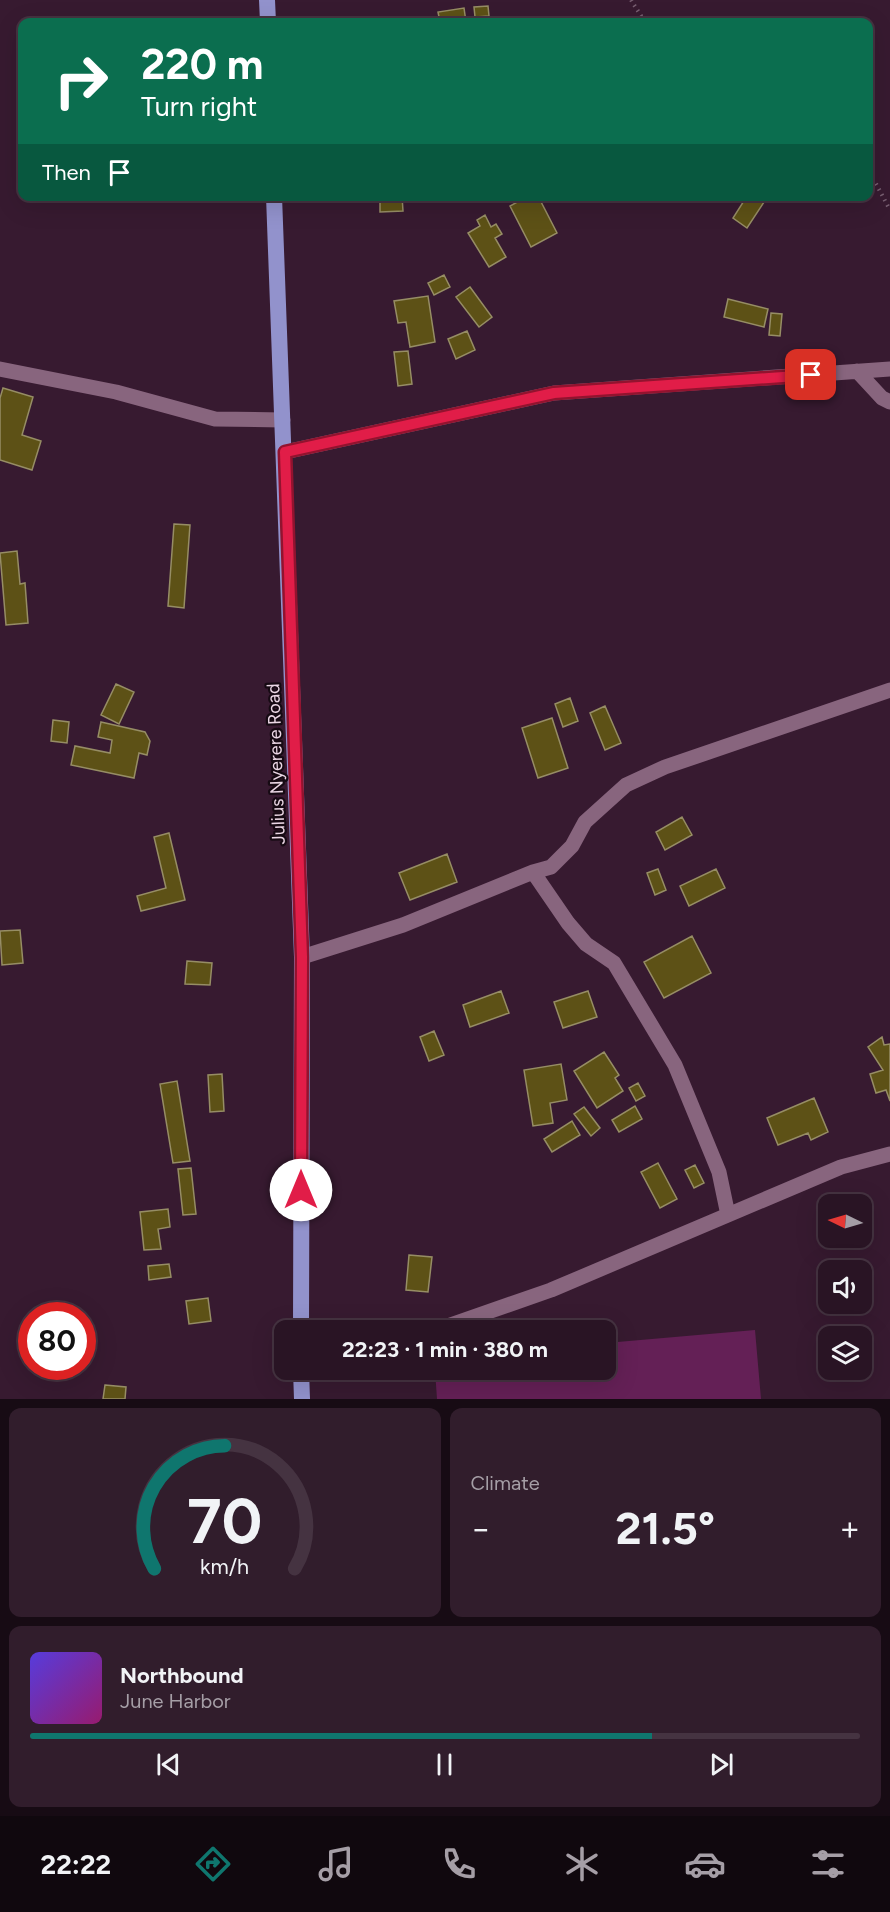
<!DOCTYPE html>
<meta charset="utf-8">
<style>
body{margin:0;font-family:Figtree,sans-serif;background:#311d2c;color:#f1f3f6;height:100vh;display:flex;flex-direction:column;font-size:22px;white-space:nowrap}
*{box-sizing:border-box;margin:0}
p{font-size:20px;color:#a59ea6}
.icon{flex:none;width:33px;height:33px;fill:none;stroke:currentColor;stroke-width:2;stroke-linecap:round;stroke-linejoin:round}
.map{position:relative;height:1399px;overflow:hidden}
.sheet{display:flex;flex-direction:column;gap:9px;padding:9px;background:#170b14;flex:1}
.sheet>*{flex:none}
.top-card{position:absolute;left:18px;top:18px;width:855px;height:183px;border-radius:12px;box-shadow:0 6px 24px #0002,0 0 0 2px #453341;background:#0b6e4f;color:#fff;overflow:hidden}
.needle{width:39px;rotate:275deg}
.buttons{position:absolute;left:818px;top:1194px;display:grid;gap:12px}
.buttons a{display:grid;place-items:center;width:54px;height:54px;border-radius:12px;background:#291424;box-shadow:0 6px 24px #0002,0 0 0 2px #453341;font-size:30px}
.speed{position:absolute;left:18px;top:1302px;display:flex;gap:12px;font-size:30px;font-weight:700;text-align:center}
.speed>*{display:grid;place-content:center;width:78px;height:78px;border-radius:50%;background:#291424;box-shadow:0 6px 24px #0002,0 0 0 2px #453341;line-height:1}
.speed .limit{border:9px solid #d22;background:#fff;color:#111}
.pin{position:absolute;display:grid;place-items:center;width:51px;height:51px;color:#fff;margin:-26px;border-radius:12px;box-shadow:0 3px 9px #0006}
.me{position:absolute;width:66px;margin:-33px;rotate:0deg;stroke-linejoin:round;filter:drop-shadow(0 0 4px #0008)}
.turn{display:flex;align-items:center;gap:21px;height:126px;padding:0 24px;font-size:27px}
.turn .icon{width:78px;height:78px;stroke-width:2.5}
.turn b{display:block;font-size:42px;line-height:51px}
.then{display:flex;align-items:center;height:57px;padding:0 24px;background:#0003;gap:12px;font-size:22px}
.big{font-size:45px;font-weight:700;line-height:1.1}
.sheet .widget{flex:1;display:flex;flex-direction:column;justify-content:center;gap:9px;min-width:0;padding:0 21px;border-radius:12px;background:#311d2c}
.sheet .dial{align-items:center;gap:0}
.dial svg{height:156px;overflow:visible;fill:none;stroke:#453341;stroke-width:7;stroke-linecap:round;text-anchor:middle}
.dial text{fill:#f1f3f6;stroke:none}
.song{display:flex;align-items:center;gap:18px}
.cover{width:72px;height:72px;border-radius:9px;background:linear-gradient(135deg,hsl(250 70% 55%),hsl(320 70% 35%))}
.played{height:6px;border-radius:3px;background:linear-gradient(90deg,#0f766e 75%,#453341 75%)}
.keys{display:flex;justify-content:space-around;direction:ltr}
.heat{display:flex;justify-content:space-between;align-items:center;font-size:33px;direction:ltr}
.sheet .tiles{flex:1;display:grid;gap:9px;grid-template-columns:1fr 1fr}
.widget:last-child{grid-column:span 2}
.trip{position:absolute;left:274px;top:1320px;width:342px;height:60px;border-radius:12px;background:#291424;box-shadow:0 6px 24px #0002,0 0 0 2px #453341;font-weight:700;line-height:60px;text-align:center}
.dock{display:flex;height:96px;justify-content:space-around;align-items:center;background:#10080e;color:#a59ea6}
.dock .icon{width:42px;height:42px}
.dock .current{color:#0f766e}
.dock b{font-size:27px;color:#f1f3f6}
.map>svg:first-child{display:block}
.green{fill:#642056}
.building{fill:#5d5116;stroke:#968d65;stroke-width:1.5}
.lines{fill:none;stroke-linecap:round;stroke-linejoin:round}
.path{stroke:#785e71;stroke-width:4;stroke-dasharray:1.5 4.5;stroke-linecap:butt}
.minor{stroke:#88657e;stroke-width:15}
.trunk{stroke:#9292cc;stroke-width:16}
.route-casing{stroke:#92132f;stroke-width:15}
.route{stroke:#e11d48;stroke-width:10}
.labels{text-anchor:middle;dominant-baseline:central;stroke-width:4.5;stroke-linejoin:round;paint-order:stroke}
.street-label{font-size:18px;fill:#ebd7e5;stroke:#160a13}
</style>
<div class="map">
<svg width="890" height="1399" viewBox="0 0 890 1399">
<rect width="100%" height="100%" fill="#371a30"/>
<!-- green -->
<path class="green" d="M755 1330 761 1399H437L435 1370H606V1343Z"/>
<!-- building -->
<path class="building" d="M488 6 489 16 475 17 474 7Z
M464 8 466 22H440L438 12Z
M380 196H402L403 211 380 212Z
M528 196H538L557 233 531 247 510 206Z
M747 196H768L747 228 733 218Z
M485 215 491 227 496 224 502 234 495 238 506 257 489 267 468 233 480 226 477 220Z
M444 275 450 287 434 295 428 283Z
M470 287 492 317 479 327 456 297Z
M428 296 435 342 410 347 406 322 398 323 394 301Z
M728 299 768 309 764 327 724 317Z
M771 313 782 314 780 336 769 335Z
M467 331 475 350 456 359 448 339Z
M408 351 412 384 398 386 394 352Z
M3 388 33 397 22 435 41 441 32 470 0 460V398Z
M174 524 190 525 184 608 168 606Z
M17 551 20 584 25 583 28 623 6 625 0 553Z
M116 684 134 692 119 724 101 715Z
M570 698 578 721 563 727 555 704Z
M605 706 621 743 605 750 590 713Z
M552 718 568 768 538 778 522 728Z
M53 720 69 722 67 743 51 741Z
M101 722 145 732 150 741 147 755 139 753 134 778 71 765 75 746 110 753 112 740 98 737Z
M682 817 692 835 665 850 656 832Z
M169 833 185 900 141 911 137 896 166 888 154 837Z
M447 854 457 882 410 900 399 873Z
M658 869 666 890 655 895 647 873Z
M716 869 725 888 689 906 680 886Z
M20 930 23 963 2 965 0 931Z
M692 936 711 973 664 998 644 962Z
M187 961 212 963 210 985 185 984Z
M501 991 509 1013 470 1027 463 1005Z
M588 991 597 1017 563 1028 554 1002Z
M434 1031 444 1055 429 1061 420 1037Z
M882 1037 884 1045 890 1044V1101L886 1090 876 1093 870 1074 883 1070 868 1047Z
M604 1052 619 1075 615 1078 623 1091 597 1108 574 1071Z
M561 1064 567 1100 550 1103 553 1123 533 1126 524 1070Z
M222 1074 224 1111 210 1112 208 1075Z
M177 1081 190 1161 173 1163 160 1084Z
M638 1083 645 1096 636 1101 629 1088Z
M814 1098 828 1132 811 1140 808 1133 778 1145 767 1118Z
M635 1106 642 1119 619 1132 612 1120Z
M584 1107 600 1128 591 1136 574 1114Z
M572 1121 580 1135 552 1152 544 1139Z
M658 1163 677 1199 660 1208 641 1172Z
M695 1165 704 1183 694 1188 685 1170Z
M191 1168 196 1214 183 1215 178 1169Z
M168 1209 170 1227 158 1229 161 1249 144 1250 140 1212Z
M409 1255 432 1257 428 1292 406 1290Z
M169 1264 171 1277 149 1280 148 1266Z
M208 1298 211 1321 189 1324 186 1301Z
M105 1385 126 1387 125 1399H103Z"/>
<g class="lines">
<!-- path -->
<path class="path" d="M631 0 645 22
M868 175 874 180 890 210"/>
<!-- minor -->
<path class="minor" d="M0 369 116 392 215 419 283 420
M857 371 882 398 890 402
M285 452 554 393 890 369
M533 872 568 923 586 944 614 963 675 1065 719 1172 728 1215
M302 957 403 925 533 872 551 867 572 846 585 822 626 785 665 767 890 690
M436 1330 551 1290 841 1167 890 1154"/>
<!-- trunk -->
<path class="trunk" d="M267 0 268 22
M274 196 302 957 301 1330
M301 1370 302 1399"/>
</g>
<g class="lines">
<defs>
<path id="route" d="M301 1190 302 957 285 452 554 393 811 375"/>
</defs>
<!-- route casing -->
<use href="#route" class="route-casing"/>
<!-- route -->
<use href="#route" class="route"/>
</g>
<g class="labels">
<!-- street labels -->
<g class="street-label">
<text transform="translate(276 764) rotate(-92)">Julius Nyerere Road</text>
</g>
</g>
</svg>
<div class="buttons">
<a><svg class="needle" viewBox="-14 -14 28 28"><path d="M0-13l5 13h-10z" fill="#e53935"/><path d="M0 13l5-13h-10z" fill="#a59ea6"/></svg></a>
<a><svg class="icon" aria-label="sound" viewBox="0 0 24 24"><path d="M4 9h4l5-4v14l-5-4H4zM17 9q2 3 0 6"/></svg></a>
<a><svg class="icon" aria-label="layers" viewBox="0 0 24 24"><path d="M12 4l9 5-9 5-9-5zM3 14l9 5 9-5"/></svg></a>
</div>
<div class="speed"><div class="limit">80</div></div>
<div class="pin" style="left:811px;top:375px;background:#d93025"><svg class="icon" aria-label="arrive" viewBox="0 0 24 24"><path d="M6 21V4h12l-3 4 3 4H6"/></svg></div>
<svg class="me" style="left:301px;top:1190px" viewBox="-20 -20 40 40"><circle r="19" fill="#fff"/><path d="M0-13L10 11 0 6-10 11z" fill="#e11d48"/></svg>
<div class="trip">22:23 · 1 min · 380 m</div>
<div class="top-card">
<div class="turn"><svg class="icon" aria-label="right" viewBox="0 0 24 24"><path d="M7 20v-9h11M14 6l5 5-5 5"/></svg><div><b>220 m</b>Turn right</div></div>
<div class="then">Then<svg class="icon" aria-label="arrive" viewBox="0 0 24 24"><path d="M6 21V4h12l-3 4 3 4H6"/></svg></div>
</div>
</div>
<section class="sheet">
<div class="tiles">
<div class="widget dial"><svg viewBox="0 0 100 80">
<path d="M14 69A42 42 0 1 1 86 69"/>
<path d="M14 69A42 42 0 0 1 50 6" stroke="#0f766e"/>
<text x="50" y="56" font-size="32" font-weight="700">70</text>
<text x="50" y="72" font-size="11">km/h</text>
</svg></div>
<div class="widget"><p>Climate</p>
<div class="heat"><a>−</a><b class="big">21.5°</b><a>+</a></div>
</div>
<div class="widget">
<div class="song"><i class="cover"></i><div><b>Northbound</b><p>June Harbor</p></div></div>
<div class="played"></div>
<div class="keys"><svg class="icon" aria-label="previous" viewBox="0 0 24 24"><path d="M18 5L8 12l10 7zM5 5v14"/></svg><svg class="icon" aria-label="pause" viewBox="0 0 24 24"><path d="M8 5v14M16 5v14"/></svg><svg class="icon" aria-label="next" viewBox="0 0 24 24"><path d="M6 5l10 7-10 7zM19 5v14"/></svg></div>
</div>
</div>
</section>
<nav class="dock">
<b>22:22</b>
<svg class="icon current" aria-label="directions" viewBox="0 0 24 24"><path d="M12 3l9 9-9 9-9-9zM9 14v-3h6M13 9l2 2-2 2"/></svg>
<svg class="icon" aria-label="music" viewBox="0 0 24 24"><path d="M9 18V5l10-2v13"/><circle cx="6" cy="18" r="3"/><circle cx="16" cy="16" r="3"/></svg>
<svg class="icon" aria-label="phone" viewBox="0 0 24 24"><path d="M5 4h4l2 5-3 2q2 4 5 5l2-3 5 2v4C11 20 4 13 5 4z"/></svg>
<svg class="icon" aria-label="climate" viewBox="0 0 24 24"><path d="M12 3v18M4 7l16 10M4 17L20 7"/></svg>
<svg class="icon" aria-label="car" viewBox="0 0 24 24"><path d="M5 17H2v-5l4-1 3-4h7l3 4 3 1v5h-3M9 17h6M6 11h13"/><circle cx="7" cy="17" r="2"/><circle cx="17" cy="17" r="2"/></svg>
<svg class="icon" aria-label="filters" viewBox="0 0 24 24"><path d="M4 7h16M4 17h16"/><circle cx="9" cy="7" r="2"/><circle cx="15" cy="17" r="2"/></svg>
</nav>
